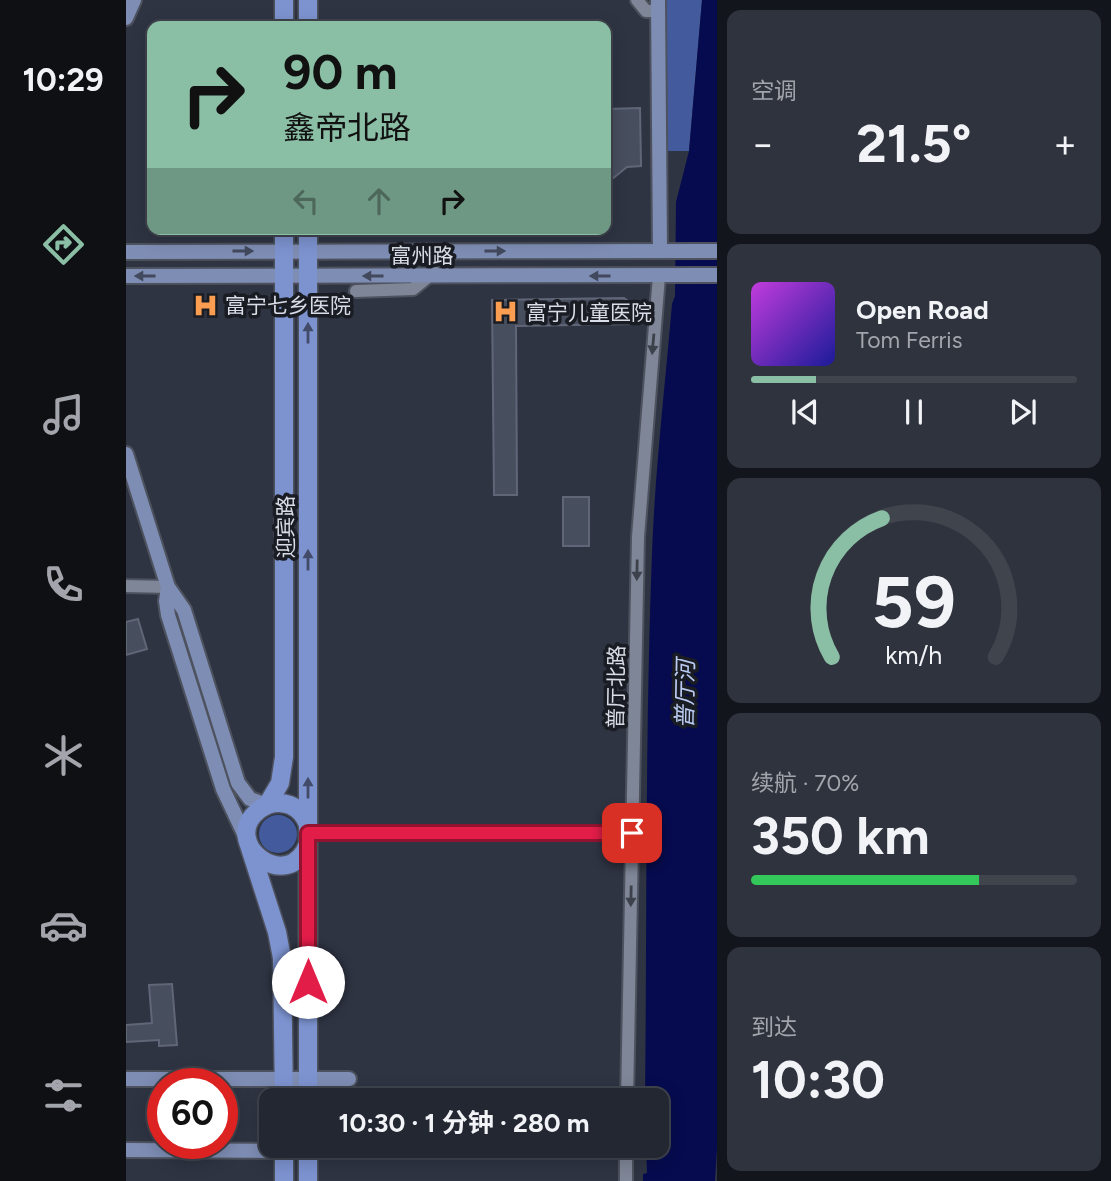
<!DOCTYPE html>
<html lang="zh">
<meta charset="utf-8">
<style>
body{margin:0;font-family:Figtree,"Noto Sans SC",sans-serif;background:#2f333e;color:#f1f3f6;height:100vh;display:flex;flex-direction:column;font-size:26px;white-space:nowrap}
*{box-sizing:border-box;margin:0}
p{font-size:23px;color:#a3a5ac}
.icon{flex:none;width:38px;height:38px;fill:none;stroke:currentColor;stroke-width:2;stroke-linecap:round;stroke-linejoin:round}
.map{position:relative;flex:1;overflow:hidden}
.drawer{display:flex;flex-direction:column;gap:10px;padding:10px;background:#13151c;width:394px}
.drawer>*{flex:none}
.top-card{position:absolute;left:21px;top:21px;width:464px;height:214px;border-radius:14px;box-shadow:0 4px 18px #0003,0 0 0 2px #40444d;background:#8abfa5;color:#111;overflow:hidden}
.speed{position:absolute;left:21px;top:1068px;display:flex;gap:14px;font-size:35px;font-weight:700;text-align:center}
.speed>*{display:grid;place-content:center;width:91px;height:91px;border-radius:50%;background:#232732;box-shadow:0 4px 18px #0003,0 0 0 2px #40444d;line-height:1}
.speed .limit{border:10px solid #d22;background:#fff;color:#111}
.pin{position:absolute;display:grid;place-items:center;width:60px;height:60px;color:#fff;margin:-30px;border-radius:14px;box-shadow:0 4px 10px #0006}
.me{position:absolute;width:77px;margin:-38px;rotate:0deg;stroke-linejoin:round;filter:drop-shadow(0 0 5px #0008)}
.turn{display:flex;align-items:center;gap:24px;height:147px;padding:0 21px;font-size:32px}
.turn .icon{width:91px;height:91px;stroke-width:2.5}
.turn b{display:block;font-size:49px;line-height:60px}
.lanes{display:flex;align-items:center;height:66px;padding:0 21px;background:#0003;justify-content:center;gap:35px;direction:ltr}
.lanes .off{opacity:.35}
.big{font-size:52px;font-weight:700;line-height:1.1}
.drawer .widget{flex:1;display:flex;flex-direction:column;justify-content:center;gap:10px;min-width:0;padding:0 24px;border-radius:14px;background:#2f333e}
.drawer .dial{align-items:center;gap:0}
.dial svg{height:182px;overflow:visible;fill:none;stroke:#40444d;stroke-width:7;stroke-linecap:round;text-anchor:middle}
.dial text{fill:#f1f3f6;stroke:none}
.song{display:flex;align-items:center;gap:21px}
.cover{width:84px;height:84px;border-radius:10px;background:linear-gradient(135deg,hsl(290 70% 55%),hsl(240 70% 35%))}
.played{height:7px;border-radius:4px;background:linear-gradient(90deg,#8abfa5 20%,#40444d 20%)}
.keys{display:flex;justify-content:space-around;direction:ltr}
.heat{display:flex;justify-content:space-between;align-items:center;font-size:38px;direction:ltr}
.charge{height:10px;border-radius:5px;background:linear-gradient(90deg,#34c759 70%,#40444d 0)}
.trip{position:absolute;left:133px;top:1088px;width:410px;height:70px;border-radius:14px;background:#232732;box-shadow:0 4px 18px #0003,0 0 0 2px #40444d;font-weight:700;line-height:70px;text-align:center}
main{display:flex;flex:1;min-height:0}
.dock{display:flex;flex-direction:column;width:126px;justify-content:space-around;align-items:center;background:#0e1014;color:#a3a5ac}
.dock .icon{width:49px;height:49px}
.dock .active{color:#8abfa5}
.dock b{font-size:32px;color:#f1f3f6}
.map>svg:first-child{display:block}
.green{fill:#435a9d}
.water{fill:#060b4f}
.building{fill:#474e5e;stroke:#606677;stroke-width:2}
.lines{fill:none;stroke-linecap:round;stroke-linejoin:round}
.street-casing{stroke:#4d525e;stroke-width:16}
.secondary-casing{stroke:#4d525e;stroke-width:18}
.primary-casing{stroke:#4d525e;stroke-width:21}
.street{stroke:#7f8697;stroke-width:12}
.secondary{stroke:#7e8db4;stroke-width:14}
.primary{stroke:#7d93d0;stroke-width:18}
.oneway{fill:#42495d}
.oneway2{fill:#424c68}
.oneway3{fill:#3d414c}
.route-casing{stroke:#92132f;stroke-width:18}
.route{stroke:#e11d48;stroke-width:12}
.labels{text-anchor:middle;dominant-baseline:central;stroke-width:7;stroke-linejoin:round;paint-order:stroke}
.street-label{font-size:21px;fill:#d9dde7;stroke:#1a1c23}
.poi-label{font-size:21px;fill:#d9dde7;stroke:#1a1c23;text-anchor:start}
.water-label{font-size:23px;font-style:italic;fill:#bbccf4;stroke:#1a1c23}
</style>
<main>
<nav class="dock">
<b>10:29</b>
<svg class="icon active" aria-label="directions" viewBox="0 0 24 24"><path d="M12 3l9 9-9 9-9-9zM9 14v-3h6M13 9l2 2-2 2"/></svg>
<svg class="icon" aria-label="music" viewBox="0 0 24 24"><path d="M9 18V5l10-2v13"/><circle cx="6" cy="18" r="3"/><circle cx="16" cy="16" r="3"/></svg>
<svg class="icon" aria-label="phone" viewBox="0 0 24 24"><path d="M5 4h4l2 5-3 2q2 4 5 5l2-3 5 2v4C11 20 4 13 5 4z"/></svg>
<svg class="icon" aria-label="climate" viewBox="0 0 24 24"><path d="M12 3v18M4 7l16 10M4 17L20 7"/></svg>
<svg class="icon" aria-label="car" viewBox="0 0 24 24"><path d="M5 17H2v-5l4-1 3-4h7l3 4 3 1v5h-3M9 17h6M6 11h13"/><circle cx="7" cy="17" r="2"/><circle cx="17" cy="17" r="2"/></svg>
<svg class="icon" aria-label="filters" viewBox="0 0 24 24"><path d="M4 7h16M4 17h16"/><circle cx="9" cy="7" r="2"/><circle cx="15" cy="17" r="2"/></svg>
</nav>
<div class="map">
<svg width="592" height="1181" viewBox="0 0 592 1181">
<rect width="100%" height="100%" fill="#2f3443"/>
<!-- green -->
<path class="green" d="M538 0H576L563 151H538Z
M133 834a19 19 0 1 1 38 0a19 19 0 1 1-38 0Z"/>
<!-- water -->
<path class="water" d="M576 0H591L592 1133 589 1181H517V1174L521 1173 520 1146H530V1101H519C521 918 519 736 526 553 529 470 539 387 546 304L549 296 550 202 563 151Z"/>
<!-- building -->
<path class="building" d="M514 108 515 166 501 167 480 184V109Z
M498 298 508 305 510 324 390 326 391 495H368L366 300Z
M437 497H463V546H437Z
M12 619 21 649 0 655V622Z
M46 984 51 1045 33 1046V1040L0 1042V1025L26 1023 23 985Z"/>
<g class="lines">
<defs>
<path id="street" d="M511 0 520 11H532
M230 291 287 289 308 272
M0 586 42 587
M182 833H506
M501 1101 512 537 533 276
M182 1150H332
M348 1150H500
M500 1181V1146"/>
<path id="secondary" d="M532 0 534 251
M0 18 8 0
M0 252 592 251
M0 276 592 275
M0 454 42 587 58 610 112 783 124 799 141 805
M42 587 40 601 42 615 97 789 121 840
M0 1079H223
M0 1150 158 1151"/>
<path id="primary" d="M158 26V0
M182 26V0
M141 805 154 783 158 757V229
M122 842 151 932 156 958 158 1101
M182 844C162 896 92 842 133 810 142 803 153 801 164 805 173 809 179 816 182 825
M182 1101V229
M182 1146V1181
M158 1181V1146"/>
</defs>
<!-- street casing -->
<use href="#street" class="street-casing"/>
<!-- secondary casing -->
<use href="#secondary" class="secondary-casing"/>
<!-- primary casing -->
<use href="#primary" class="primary-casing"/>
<!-- street -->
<use href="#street" class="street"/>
<!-- secondary -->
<use href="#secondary" class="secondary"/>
<!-- primary -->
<use href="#primary" class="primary"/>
</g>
<!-- one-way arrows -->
<defs><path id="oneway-solid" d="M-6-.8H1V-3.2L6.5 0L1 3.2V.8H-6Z" transform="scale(1.75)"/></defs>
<g class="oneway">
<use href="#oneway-solid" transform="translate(117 251)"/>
<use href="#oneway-solid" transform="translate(369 251)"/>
<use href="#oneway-solid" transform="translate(19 276) rotate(180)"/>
<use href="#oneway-solid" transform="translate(247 276) rotate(180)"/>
<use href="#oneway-solid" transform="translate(474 276) rotate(180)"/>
</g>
<g class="oneway2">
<use href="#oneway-solid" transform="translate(182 333) rotate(-90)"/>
<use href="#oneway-solid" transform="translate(182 560) rotate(-90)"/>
<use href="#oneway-solid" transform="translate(182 788) rotate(-90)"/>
</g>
<g class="oneway3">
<use href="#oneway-solid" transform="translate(527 344) rotate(95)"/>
<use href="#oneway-solid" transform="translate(511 570) rotate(91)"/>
<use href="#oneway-solid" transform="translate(505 896) rotate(91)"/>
</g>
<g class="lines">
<defs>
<path id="route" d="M182 982V833H506"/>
</defs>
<!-- route casing -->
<use href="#route" class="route-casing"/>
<!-- route -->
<use href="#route" class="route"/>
</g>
<!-- icons -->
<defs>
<symbol id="hospital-bare" viewBox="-9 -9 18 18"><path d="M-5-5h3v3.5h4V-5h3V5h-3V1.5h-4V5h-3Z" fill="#fb9e51" stroke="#1a1c23" stroke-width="2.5" paint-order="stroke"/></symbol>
</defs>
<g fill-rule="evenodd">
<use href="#hospital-bare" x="62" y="288" width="35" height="35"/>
<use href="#hospital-bare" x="362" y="294" width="35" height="35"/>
</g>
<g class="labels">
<!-- street labels -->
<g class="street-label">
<text x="296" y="255">富州路</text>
<text transform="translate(159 527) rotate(-90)">迎宾路</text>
<text transform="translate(490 687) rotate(-89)">普厅北路</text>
</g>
<!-- poi labels -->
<g class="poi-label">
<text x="99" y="305">富宁七乡医院</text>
<text x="400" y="312">富宁儿童医院</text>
</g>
<!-- water labels -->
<g class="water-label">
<text transform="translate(559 694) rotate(-89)">普厅河</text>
</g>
</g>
</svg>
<div class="speed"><div class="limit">60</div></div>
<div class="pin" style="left:506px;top:833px;background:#d93025"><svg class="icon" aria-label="arrive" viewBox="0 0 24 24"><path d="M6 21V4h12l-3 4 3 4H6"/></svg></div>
<svg class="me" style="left:182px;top:982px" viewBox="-20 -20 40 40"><circle r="19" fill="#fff"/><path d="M0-13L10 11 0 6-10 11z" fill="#e11d48"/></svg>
<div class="trip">10:30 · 1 分钟 · 280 m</div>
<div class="top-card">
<div class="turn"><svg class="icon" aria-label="right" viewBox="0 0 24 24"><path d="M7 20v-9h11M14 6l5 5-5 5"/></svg><div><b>90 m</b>鑫帝北路</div></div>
<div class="lanes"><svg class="icon off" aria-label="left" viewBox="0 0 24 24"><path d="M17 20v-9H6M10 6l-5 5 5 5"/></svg><svg class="icon off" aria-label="ahead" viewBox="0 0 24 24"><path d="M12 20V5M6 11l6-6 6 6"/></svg><svg class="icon" aria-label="right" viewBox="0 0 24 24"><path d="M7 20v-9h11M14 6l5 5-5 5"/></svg></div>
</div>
</div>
<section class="drawer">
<div class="widget"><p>空调</p>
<div class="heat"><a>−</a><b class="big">21.5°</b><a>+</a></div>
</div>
<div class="widget">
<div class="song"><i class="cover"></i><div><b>Open Road</b><p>Tom Ferris</p></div></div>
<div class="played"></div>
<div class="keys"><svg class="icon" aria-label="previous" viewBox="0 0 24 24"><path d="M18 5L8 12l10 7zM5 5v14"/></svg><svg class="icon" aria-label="pause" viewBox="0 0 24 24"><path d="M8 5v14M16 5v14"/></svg><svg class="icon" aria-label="next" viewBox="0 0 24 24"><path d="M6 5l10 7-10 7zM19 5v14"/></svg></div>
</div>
<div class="widget dial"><svg viewBox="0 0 100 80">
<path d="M14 69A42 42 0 1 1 86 69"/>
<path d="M14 69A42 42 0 0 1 36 8" stroke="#8abfa5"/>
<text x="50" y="56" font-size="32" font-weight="700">59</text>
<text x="50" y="72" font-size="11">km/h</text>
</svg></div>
<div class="widget"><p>续航 · 70%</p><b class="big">350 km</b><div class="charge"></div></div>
<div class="widget"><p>到达</p><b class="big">10:30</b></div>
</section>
</main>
